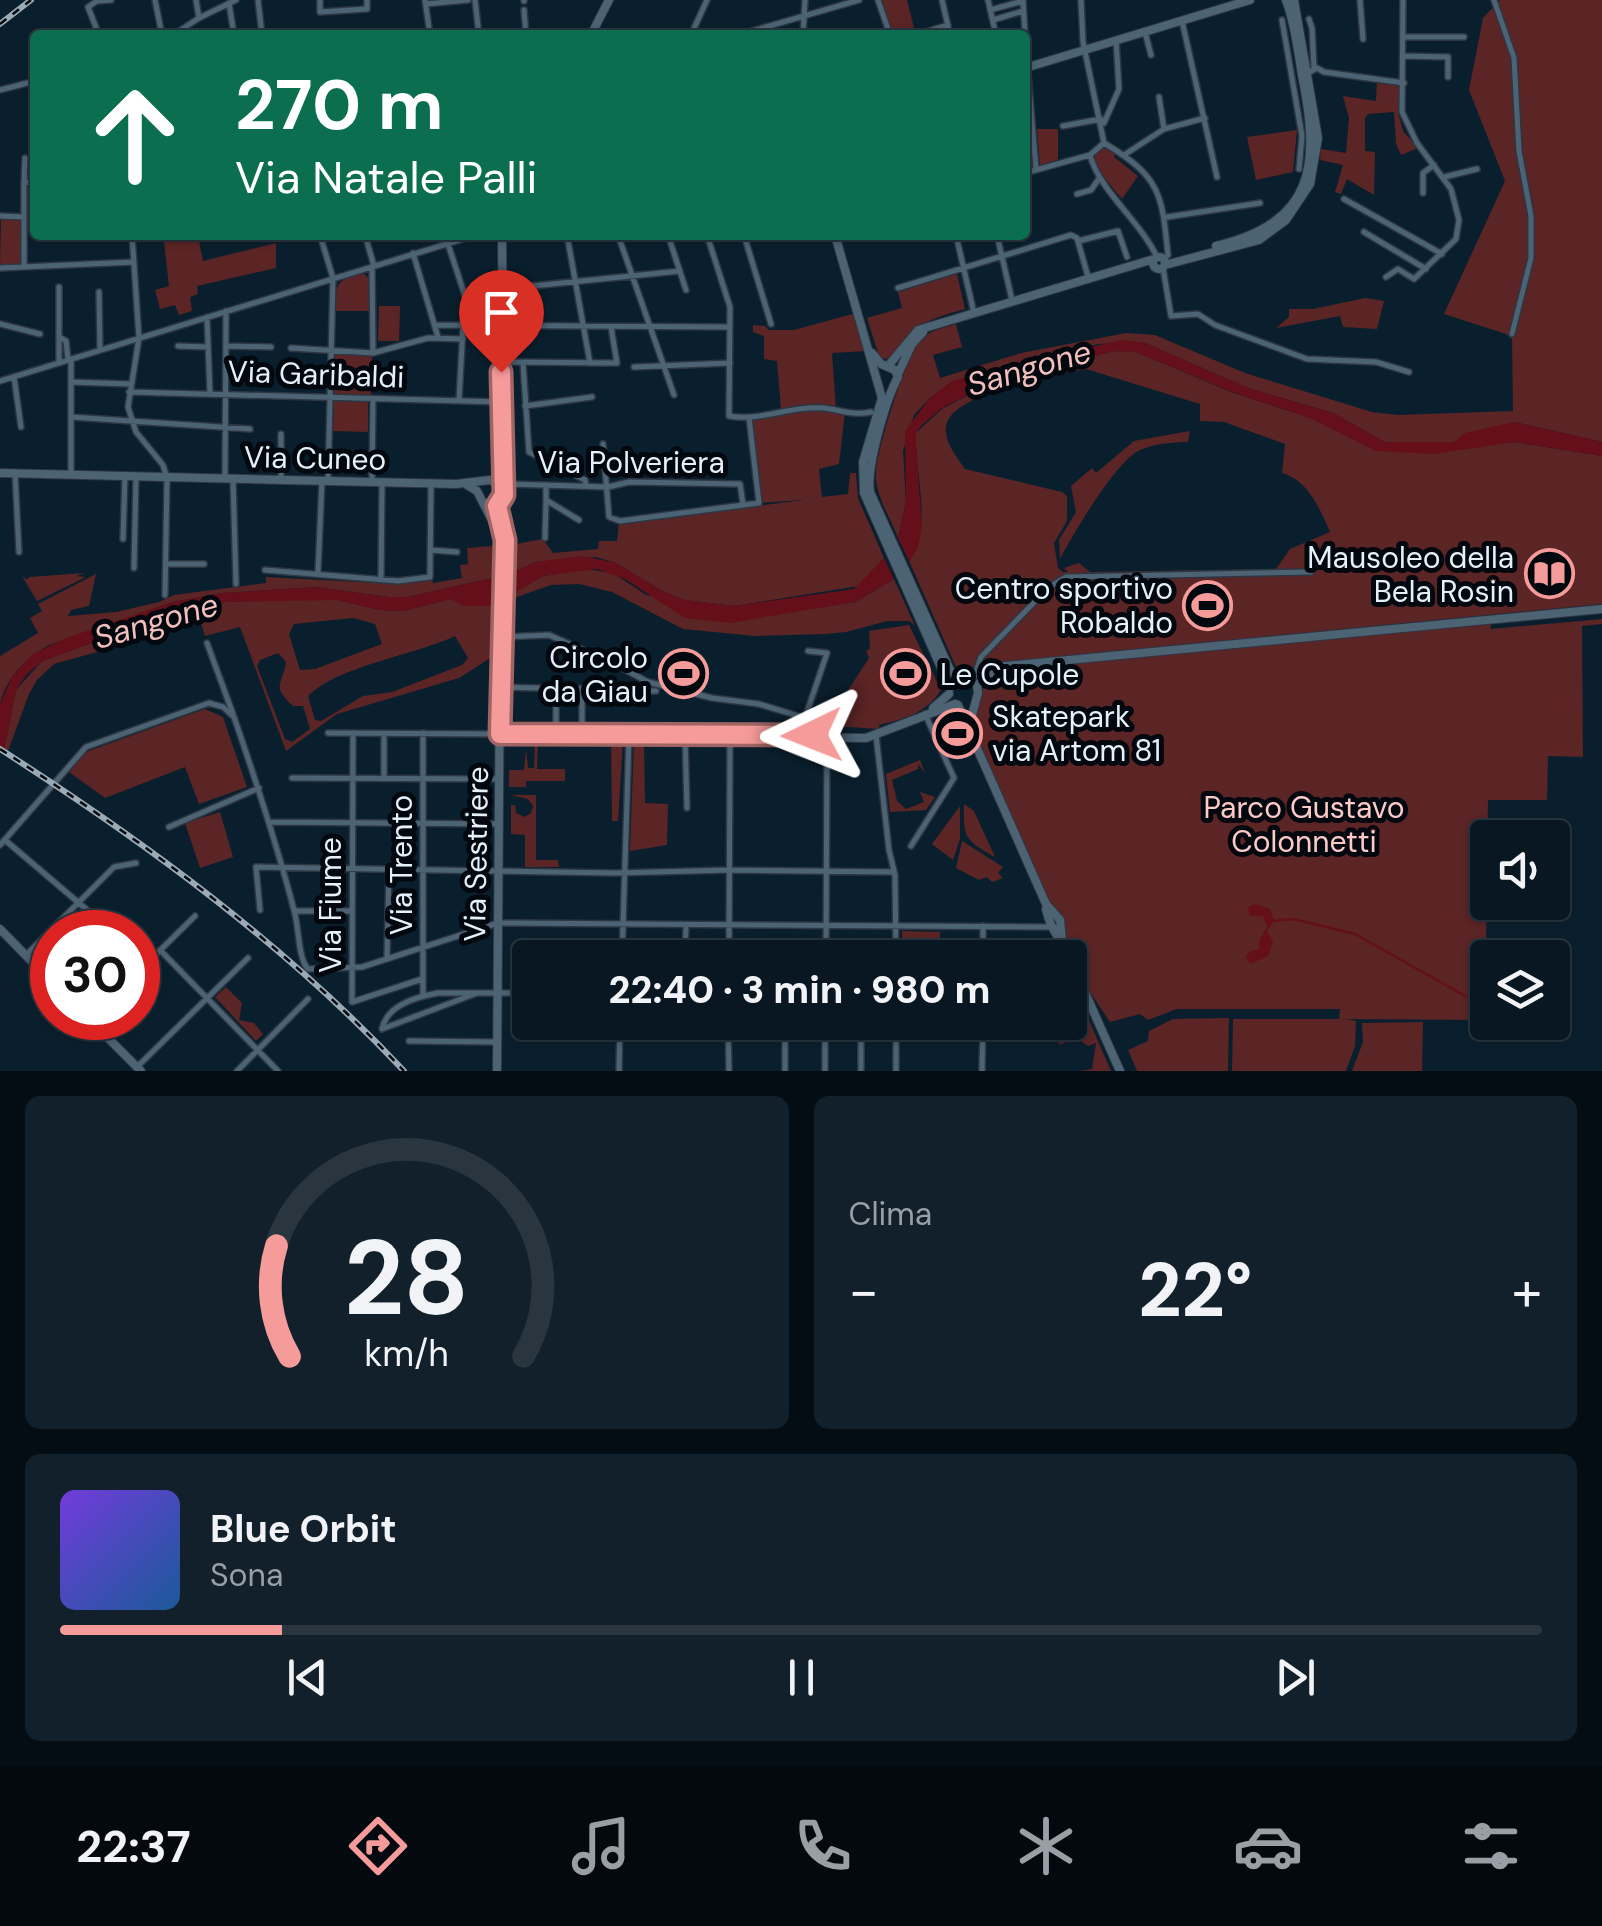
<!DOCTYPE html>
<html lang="it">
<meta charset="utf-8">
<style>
body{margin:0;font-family:"DM Sans",sans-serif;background:#11202a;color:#f1f3f6;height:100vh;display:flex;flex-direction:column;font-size:38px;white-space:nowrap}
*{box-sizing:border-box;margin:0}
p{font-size:32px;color:#989fa5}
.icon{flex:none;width:55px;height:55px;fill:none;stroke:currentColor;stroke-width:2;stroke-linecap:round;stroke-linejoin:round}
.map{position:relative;height:1071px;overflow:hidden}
.sheet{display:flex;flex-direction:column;gap:25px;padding:25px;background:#040d13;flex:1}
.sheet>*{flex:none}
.top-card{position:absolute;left:30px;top:30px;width:1000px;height:210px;border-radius:10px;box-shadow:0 2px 8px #0004,0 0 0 2px #293640;background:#0b6e4f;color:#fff;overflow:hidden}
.controls{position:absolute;left:1470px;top:820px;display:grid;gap:20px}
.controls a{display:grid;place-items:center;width:100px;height:100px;border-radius:10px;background:#081722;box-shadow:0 2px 8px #0004,0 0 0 2px #293640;font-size:50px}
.speed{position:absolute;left:30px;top:910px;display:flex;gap:20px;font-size:50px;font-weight:700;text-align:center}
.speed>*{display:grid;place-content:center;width:130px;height:130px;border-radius:50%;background:#081722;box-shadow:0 2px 8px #0004,0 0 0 2px #293640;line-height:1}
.speed .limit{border:15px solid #d22;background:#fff;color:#111}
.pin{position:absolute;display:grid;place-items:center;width:85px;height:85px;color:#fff;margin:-102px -42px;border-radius:50% 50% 50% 0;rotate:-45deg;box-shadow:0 0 10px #0007}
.pin .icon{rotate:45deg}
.me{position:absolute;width:110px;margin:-55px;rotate:268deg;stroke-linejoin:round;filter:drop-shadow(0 0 8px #0008)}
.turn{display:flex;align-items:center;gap:35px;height:210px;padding:0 40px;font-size:45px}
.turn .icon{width:130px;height:130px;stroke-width:2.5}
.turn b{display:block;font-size:70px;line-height:85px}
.big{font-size:75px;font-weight:800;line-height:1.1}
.sheet .tile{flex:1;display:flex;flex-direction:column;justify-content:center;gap:15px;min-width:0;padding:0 35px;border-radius:15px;background:#11202a}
.sheet .dial{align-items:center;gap:0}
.dial svg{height:260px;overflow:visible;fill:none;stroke:#293640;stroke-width:7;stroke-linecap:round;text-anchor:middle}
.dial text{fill:#f1f3f6;stroke:none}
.song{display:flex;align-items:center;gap:30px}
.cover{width:120px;height:120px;border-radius:15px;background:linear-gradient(135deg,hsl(260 70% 55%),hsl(210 70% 35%))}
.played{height:10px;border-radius:5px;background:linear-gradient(90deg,#f59b9a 15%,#293640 15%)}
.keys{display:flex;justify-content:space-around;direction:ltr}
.heat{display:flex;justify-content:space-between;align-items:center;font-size:55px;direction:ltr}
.sheet .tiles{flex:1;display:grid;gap:25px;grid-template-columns:1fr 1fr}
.tile:last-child{grid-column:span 2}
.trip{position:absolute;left:512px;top:940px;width:575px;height:100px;border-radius:10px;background:#081722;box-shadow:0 2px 8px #0004,0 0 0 2px #293640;font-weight:800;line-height:100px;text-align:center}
.tabs{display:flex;height:160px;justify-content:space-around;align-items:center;background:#03090e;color:#989fa5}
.tabs .icon{width:70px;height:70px}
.tabs .selected{color:#f59b9a}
.tabs b{font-size:45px;color:#f1f3f6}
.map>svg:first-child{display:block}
.green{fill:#5b2425;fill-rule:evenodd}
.water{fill:#650f1a}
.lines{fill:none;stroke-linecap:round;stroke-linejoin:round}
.stream{stroke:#650f1a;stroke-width:2.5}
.street-casing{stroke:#2e3643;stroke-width:8}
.secondary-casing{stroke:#2e3643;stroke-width:10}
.street{stroke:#4c6374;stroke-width:5}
.secondary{stroke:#4c6374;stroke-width:8}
.rail-casing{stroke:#9baab5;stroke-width:6}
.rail{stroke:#02080e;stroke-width:2.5;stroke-dasharray:8;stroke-linecap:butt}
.route-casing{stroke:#9f6564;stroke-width:25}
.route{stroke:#f59b9a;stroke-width:18}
.labels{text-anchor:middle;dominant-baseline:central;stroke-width:10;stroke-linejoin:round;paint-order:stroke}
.street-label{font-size:30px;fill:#e4f0fa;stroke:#02080e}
.poi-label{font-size:30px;fill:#e4f0fa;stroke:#02080e;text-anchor:end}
.park-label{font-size:30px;fill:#fdcac8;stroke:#02080e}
.water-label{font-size:32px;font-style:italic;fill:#f2bfbd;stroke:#02080e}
</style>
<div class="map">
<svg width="1602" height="1071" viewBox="0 0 1602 1071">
<rect width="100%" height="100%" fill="#0a1f2d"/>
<!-- green -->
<path class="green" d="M882 0H907L915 32 893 35Z
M1500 0H1602V442L1514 422 1454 442H1385L1333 413 1248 388 1145 343 1098 344 953 381 930 398 914 415 903 451 906 502 898 538C891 519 874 493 876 472 877 449 906 355 921 340 930 330 944 328 956 324L962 347 933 355 940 378 1021 353 1126 333 1155 335 1245 373 1372 412 1398 415 1513 411 1512 339 1506 334 1444 314 1505 181 1469 90 1483 18Z
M1377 82 1398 84 1402 90 1398 112 1403 131 1418 148 1401 155 1396 144 1394 112 1368 114 1365 118V151L1375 152 1374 195 1347 179 1341 194 1335 192 1343 165 1320 160 1321 149 1346 153 1349 118 1343 96 1376 101Z
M1037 129H1058V160L1040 165Z
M1297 130 1293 172 1256 180 1247 137Z
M1102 148 1116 151 1114 157 1138 176 1122 199 1098 170 1093 153Z
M1 218 22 219 21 264H0Z
M198 236 203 261 276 243V268L197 286 198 294 190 297 192 311 179 315 175 305 160 309 155 290 169 286 164 242Z
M363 273 371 280 370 311H336C336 282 335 281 363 273Z
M957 274 965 309C932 318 909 325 894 357L884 359 879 356 867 318 902 308 898 292Z
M1365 298 1384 301 1377 329 1343 327 1340 316 1276 328 1289 317V309H1313Z
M379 306H400L399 341H378Z
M856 313 866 351 832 353 836 410 845 412 839 464 819 469 822 497 848 494 850 473H856L858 498 884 558 859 586 734 606 684 600 662 591 616 563 596 557 536 562 511 573V545L543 539 553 553 598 549 599 541H617L619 523 804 500 759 503 749 417 781 410 777 361 764 359V336L753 332V325L765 326 769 330H794Z
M1114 351 1136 352 1234 393 1308 417 1376 451 1515 442 1602 456V604L1012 661 984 666 968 679 957 669 909 561C934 523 914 476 916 433L942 409 990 383ZM1086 369 1200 404V421L1224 422 1285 444 1282 473C1308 480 1320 509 1330 532L1290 549 1276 569 1090 572 1079 563 1064 568 1068 572H1063L1058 568 1054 543 1067 521V496L1062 492 965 469C957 457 944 442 946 427 949 393 1057 374 1086 369Z
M335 353 372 356 371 396H334Z
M334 401 368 402V432L333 431Z
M1190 431 1188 442C1174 442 1153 444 1140 450 1116 461 1073 534 1060 559L1059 540 1076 512 1071 486 1092 468 1096 473 1134 441Z
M493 546V578L407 597H388L317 587 223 593 173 602 49 645C27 657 6 678 0 704V656L38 633 30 618 42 611 38 604 96 574 89 606 71 610 68 616 116 612 159 602 174 595 266 583V577L398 584 432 579 433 583 462 578 460 565 468 564 467 548Z
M586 569 613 573 646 595 764 616 855 602 894 579 915 626 910 621H887L846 632 826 634 755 636 683 629 612 592 579 584 551 585 517 597 510 605 514 590 543 576Z
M85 573 76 576 86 577 37 601 22 576 27 580 29 577Z
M299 599 337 600 380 610 402 611 451 599 464 606H493L495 655 459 678 337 714 286 751 240 627 205 636 201 623 54 664 37 680 29 694 8 751 4 750 16 690 42 661 127 630 226 602ZM353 618 375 624 382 644 315 669 300 670 289 634 294 624ZM455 636 468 658 462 665 392 692 363 696 321 721 315 720 308 696C339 665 413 656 455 636ZM278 653 286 662C282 687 271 685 293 706H303L310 729 292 742 285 739 257 666 260 660Z
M1602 619V624L1582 626 1583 757 1548 756 1547 800H1488L1485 1020 1345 1019 1356 1021 1355 1046 1346 1071H1232L1233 1019H1339L1340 1009H1177L1148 1020 1140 1014 1110 1022 1087 988 979 743C975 715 975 691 997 671L1490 621 1491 629Z
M909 625 941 690C927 713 904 719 879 725V729L819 725 824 717 830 718 869 658 866 651 870 649 869 631Z
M205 709 223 717 247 787 199 804 185 767 105 798 69 772 86 752Z
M538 739 537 769H565V781H526V787H509V770H524L526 749 528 768H534L535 743Z
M611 741H623L618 821H612Z
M634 741H644L645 803 668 804 667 845 630 851Z
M920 760 925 773 918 764V769L892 780 897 801 906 809 924 802 920 792 935 797 926 810 890 812 886 774Z
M510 795H536V860H558L559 867H525V835L511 834V805H515L516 813 525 817 531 813 533 806 528 799Z
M964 804 974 811 995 857C965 840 963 838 964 804Z
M960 806V839L953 860 932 844Z
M220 812 233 857 200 868 185 823Z
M962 841 1003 867 998 873 1003 878 992 882 987 877 979 880 956 868Z
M902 931 940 932V957H902Z
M226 987 242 1003 239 1020 254 1023 263 1034 256 1041 215 997Z
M1070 1002H1081L1111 1071H1079L1092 1069 1096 1043 1088 1046 1076 1038 1059 1045V1023L1070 1022Z
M1229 1018 1228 1071H1137L1128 1050 1148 1041 1149 1031 1173 1019Z
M1423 1022 1422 1071H1352L1363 1042 1362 1023Z"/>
<!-- water -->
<path class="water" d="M1123 340 1145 343 1248 388 1333 413 1385 442H1454L1465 433 1514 422 1602 442V456L1515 442 1434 454 1376 451 1308 417 1235 393 1136 352 1114 351 990 383 942 408 922 425 916 433V447L922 525 918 548 909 561 898 538 906 502 905 431 930 398 952 381 1016 363Z
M583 556 616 563 662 591 684 600 734 606 854 589 884 558 894 579 855 602 730 623 685 618 625 579 597 569 543 576 511 595V573L536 562Z
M493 578V606H464L451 599 402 611 380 610 336 600 226 602 127 630 42 661 26 675 16 690 4 750 0 747V704L12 677 33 654 66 638 173 602 223 593 317 587 387 597H407Z
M1255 904 1270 909 1274 921 1267 931 1273 942 1268 956 1250 964 1246 957 1249 952 1259 949V941L1267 927 1263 916H1250L1248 907Z"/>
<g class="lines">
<!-- stream -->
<path class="stream" d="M1274 921 1293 919 1355 934 1476 1002"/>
<defs>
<path id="street" d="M155 0 162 35
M196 0 199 18
M258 0 262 35
M320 0V12L367 9V0
M425 0 430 35
M475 0 479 35
M524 0V1
M878 0 890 35
M942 0 950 35
M988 0 996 35
M1023 0 1025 35
M1360 0 1363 39
M1494 0 1514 58 1519 151 1531 216V258L1512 334
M229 3 234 35
M426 4 468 0
M524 10 526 35
M990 10 1023 1
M1309 19 1312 28 1314 68
M993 20 1023 11
M1282 20 1302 136 1299 169
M1182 21 1217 177
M1145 32 1151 55
M99 35 88 7 97 1 111 0
M173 35 199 18 236 0
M691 35 707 0
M738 35 859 0
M803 35 805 0
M916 35 948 25
M1403 37H1464
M1025 38 1036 169
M1403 56 1448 57V77
M1306 74 1317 68 1324 72 1404 83
M0 90 35 81
M1159 97 1164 129
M1104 123 1119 89 1116 40
M1063 126 1101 119
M1104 143C1161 177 1162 194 1168 255L1164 259
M1090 155C1099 190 1140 221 1157 257
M1124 155 1164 129 1205 118
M1025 173 1090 155 1104 143 1083 42 1081 0
M1444 177 1477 169
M24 183 25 158
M1423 193V173L1434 165
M1077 194 1091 190 1098 180
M1344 199 1442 254
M0 216 24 217
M1167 217 1260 203
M1364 232 1426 269
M132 235 139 338 128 407 136 432 163 465 167 478 165 595
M320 235 333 278 328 480
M365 235 374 266
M567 235 590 363
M618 235 674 395
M668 235 686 290
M707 235 730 307 729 416C760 422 792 405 824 408 840 410 854 416 871 412
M744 235 771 324
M956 235 974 313
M997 235 1012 300
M1078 241 1118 231 1127 257
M448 244 465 296
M413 253 438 337
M372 266 373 353
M24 267V183L35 181
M0 268 134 262
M1163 268 1171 316 1198 314 1215 325 1307 359 1376 362 1409 372
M1386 277 1398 269 1414 279 1456 239 1459 220 1451 189 1417 143 1402 112 1403 0
M59 287V363
M898 288 1071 235 1077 238 1089 280
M502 289 680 271
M99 292 100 350
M207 317 210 394
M0 324 40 334
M435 325 730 327
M59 337 66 341 68 359
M178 346 208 347
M226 346 271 347
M291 348 373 353 428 338 463 339
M71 359V474
M505 362 617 363 611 327
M523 363 529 452 585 480 586 486
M634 367 730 363
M14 377 21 427
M0 381 476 235
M71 382 130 384
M129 392 502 402
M459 400 463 327
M525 406 592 397
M71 417 250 429
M603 444 609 517 620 521 759 503 749 417
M15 473 19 552
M225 478 226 311
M233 479 236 584
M281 480V434
M372 481 373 399
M505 484 608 487 629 482 740 484 743 504
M546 485V500L579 520
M545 538 546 501
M123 539 125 475
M431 550 457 552
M166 564H204
M134 568 136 476
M265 570 398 581 430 577 431 483
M318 572 322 481
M381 580 382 483
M501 637 549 635 611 662 648 682 712 698 759 704 805 718 811 725 812 737
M207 643 233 714
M976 671 981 657 1048 588 1066 577 1311 572
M500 687 656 691
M556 688V735
M805 718 827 653 808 651
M328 733 500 734
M353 733 352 1002 422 979
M384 734V779
M582 735V688
M876 735 889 850 895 875 896 958
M685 736 687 808
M292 778 499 779
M269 822 499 824
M169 827 259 788
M5 840 113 932
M0 845 86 747 209 703 223 707 234 717C256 781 277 845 294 910 299 926 298 959 308 969L362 967 498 923 1050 927
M911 846 954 778 925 714
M260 910 256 867 616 873 729 870 894 872
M295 911H352
M160 950 278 1071
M138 954 147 963
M26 955 114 867 136 863
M387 956 389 869
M622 958 629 736
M685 958 686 926
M729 958 730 736
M826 958 827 738
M983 958V926
M138 972 195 916
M477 993 382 1029C387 1005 416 997 438 993H530
M423 995V733
M1070 997H1087
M728 1022 729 1071
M896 1022V1071
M409 1041 497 1042
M137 1067 248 958
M237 1071 308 999
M619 1071 620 1022
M785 1071V1022
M825 1071V1022
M861 1071V1022
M982 1071 983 1022"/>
<path id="secondary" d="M591 35 609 0
M1025 68 1250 0
M835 235 882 398 863 462 864 493 950 688
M1216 246C1316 222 1320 164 1302 75 1298 51 1295 23 1286 0
M1153 263a6 6 0 1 1 12 0a6 6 0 1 1-12 0Z
M1165 265 1259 240 1286 220 1310 184 1318 138 1294 0
M872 353 881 364 895 370 898 377C886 399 866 467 870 492L950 670 962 679
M888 366 918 330 1154 259
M898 374 912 344 923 332
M0 473 456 484 490 480 502 486
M467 485 477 491 498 532 501 637
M497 505 504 495 502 235
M968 679 985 668 1602 609
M958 705 1046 904 1060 920 1062 940
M933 708 949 694
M500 734 866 738 955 704
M974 736 972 715 978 693 977 685 994 670
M1046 909C1051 932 1060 936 1069 958
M0 929 52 982
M1070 959 1120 1071
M88 1018 141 1071
M497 1071 500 662C503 611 511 557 497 505"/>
</defs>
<!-- street casing -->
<use href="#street" class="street-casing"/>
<!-- secondary casing -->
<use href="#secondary" class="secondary-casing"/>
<!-- street -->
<use href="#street" class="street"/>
<!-- secondary -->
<use href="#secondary" class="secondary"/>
<defs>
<path id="rail" d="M0 24 31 0
M0 749C145 842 286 945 404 1071"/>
</defs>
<!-- rail casing -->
<use href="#rail" class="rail-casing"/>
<!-- rail -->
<use href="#rail" class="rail"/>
</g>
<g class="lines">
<defs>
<path id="route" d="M501 372 504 495 497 506 505 540 500 734 812 735"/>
</defs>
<!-- route casing -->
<use href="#route" class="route-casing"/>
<!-- route -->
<use href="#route" class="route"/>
</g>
<!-- icons -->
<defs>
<symbol id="library-ring" viewBox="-11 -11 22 22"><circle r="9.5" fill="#02080e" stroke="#f59b9a" stroke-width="1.5"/><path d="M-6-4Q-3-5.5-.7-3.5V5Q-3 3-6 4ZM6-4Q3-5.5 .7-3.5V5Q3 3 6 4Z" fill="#f59b9a"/></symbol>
<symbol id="stadium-ring" viewBox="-11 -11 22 22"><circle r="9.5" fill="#02080e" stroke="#f59b9a" stroke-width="1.5"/><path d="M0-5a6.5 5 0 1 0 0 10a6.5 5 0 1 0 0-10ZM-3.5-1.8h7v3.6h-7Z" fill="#f59b9a"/></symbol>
</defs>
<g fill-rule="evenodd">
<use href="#library-ring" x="1522" y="546" width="55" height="55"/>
<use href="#stadium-ring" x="1180" y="578" width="55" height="55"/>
<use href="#stadium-ring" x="656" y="646" width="55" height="55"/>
<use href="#stadium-ring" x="878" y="646" width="55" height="55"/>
<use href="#stadium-ring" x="930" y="706" width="55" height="55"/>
</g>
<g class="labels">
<!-- street labels -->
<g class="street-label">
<text transform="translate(316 374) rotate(2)">Via Garibaldi</text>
<text transform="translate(315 458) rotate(1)">Via Cuneo</text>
<text x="631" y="462">Via Polveriera</text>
<text transform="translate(476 854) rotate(-89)">Via Sestriere</text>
<text transform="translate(401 865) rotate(-90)">Via Trento</text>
<text transform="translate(330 905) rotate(-90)">Via Fiume</text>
</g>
<!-- poi labels -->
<g class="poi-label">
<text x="1514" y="557">Mausoleo della<tspan x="1514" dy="34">Bela Rosin</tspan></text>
<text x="1173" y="588">Centro sportivo<tspan x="1173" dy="34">Robaldo</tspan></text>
<text x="648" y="657">Circolo<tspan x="648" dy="34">da Giau</tspan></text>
<text x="940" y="674" text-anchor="start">Le Cupole</text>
<text x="992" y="716" text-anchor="start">Skatepark<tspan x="992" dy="34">via Artom 81</tspan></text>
</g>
<!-- park labels -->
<g class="park-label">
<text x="1304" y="807">Parco Gustavo<tspan x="1304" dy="34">Colonnetti</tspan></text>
</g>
<!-- water labels -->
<g class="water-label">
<text transform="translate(1029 368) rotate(-16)">Sangone</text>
<text transform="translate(156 621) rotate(-16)">Sangone</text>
</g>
</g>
</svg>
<div class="controls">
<a><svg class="icon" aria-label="sound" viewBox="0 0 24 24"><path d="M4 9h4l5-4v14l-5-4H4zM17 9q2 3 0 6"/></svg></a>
<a><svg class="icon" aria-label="layers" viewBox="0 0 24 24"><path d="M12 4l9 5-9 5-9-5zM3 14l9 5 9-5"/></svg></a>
</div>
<div class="speed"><div class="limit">30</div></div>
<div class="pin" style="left:501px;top:372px;background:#d93025"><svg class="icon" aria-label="arrive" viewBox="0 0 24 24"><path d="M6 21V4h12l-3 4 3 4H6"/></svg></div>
<svg class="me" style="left:812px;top:735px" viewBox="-20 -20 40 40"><path d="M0-17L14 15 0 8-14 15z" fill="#f59b9a" stroke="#fff" stroke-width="4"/></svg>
<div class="trip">22:40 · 3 min · 980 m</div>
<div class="top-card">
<div class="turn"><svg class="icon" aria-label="ahead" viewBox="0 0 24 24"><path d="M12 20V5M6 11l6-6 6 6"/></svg><div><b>270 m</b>Via Natale Palli</div></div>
</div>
</div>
<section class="sheet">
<div class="tiles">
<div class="tile dial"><svg viewBox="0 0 100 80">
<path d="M14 69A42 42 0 1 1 86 69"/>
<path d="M14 69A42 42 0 0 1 10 35" stroke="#f59b9a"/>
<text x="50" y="56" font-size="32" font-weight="700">28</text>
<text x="50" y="72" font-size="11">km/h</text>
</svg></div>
<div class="tile"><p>Clima</p>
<div class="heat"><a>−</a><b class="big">22°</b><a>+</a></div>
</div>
<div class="tile">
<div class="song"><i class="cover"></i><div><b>Blue Orbit</b><p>Sona</p></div></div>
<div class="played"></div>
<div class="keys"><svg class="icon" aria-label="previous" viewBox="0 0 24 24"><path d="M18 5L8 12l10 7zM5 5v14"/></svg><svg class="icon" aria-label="pause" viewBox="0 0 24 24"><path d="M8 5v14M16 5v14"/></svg><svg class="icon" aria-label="next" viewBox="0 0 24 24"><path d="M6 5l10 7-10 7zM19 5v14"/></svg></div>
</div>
</div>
</section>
<nav class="tabs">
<b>22:37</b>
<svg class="icon selected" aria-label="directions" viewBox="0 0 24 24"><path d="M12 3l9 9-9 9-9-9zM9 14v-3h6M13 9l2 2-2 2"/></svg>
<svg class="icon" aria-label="music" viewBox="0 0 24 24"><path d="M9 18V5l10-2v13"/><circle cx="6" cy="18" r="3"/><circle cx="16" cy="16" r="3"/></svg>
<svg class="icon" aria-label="phone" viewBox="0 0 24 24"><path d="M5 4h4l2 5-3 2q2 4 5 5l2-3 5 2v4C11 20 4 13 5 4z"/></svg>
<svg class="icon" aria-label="climate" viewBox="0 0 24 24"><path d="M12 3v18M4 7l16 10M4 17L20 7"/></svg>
<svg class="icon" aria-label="car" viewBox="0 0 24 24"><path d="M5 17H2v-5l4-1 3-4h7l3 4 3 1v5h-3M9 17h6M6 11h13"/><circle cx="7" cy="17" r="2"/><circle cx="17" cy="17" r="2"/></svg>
<svg class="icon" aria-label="filters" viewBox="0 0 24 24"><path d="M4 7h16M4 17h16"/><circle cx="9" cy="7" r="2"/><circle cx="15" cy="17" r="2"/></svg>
</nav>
